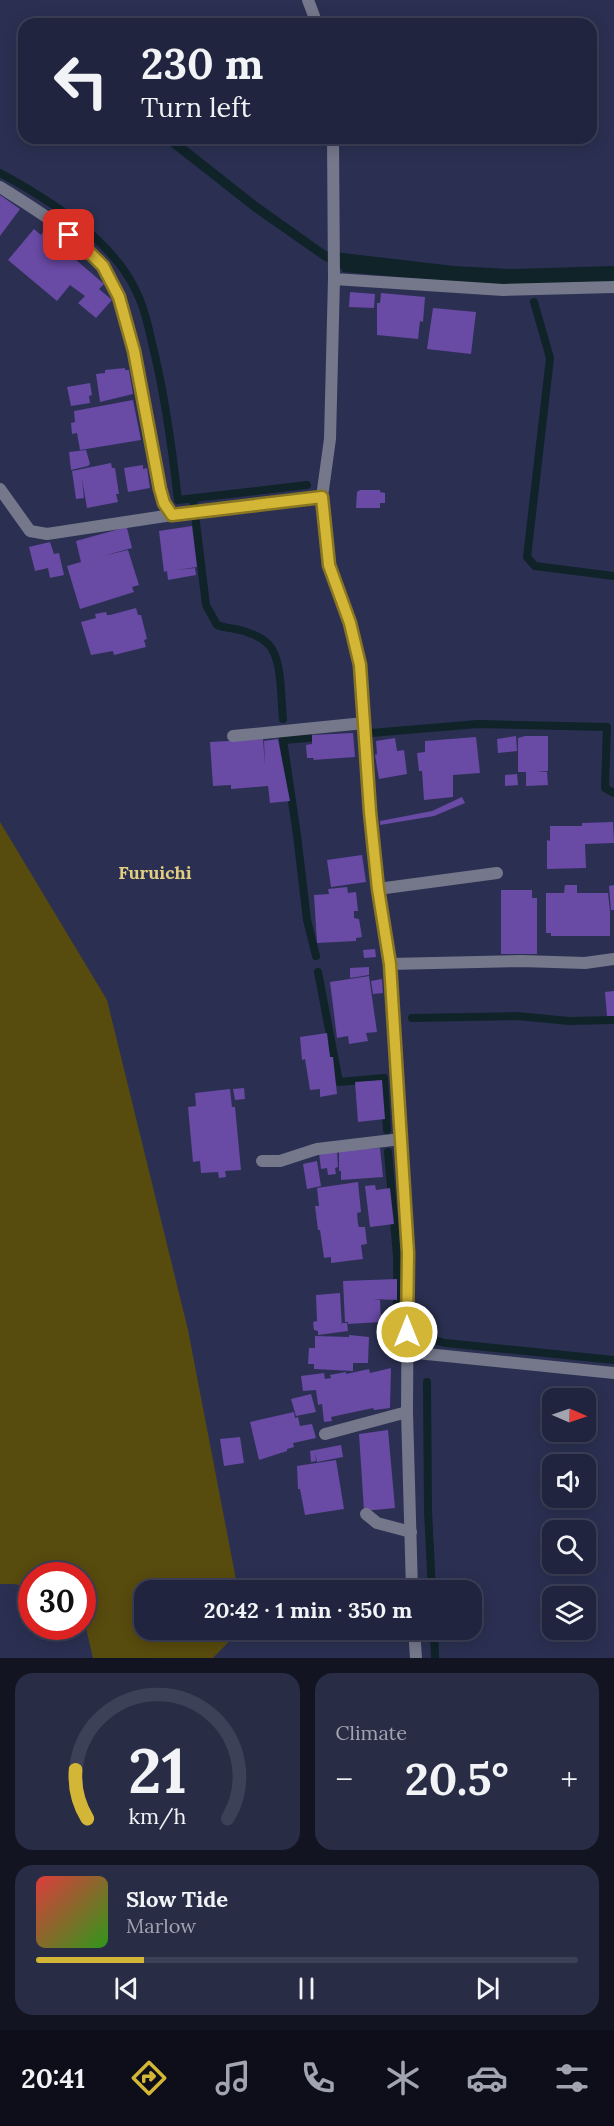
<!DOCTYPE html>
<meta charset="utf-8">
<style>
body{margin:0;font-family:Lora,serif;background:#282c45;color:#f1f3f6;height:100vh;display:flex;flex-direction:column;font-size:22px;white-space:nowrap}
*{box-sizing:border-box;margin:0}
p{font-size:20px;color:#a2a4b0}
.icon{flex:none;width:33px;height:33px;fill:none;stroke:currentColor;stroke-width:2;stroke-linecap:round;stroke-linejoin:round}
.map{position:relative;height:1658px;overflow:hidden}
.details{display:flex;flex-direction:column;gap:15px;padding:15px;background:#121422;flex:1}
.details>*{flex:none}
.hud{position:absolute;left:18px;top:18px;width:579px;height:126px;border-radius:18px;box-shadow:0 3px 15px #0003,0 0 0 2px #3d4158;background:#20243e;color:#f1f3f6;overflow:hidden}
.needle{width:39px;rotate:92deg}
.tools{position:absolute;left:542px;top:1388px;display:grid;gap:12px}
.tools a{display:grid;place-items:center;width:54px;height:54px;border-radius:12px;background:#20243e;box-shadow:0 3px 15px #0003,0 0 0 2px #3d4158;font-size:30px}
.speed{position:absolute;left:18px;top:1562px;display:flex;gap:12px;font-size:30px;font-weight:700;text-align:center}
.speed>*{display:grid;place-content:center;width:78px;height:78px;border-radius:50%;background:#20243e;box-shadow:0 3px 15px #0003,0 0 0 2px #3d4158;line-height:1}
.speed .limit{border:9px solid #d22;background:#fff;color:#111}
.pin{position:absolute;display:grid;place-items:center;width:51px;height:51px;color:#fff;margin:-26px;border-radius:12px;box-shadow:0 3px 9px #0006}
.me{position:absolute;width:66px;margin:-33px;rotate:0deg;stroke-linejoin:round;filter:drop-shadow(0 0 4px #0008)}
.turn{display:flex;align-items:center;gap:21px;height:126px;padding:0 24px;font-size:27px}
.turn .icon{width:78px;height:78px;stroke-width:2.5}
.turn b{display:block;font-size:42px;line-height:51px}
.big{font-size:45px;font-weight:800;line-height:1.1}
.details .card{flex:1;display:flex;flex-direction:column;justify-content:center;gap:9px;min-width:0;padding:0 21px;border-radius:18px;background:#282c45}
.details .dial{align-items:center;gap:0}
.dial svg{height:156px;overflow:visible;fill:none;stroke:#3d4158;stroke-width:7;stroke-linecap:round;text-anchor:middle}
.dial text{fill:#f1f3f6;stroke:none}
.song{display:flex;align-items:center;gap:18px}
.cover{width:72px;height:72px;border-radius:9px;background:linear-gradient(135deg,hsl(0 70% 55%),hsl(110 70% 35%))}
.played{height:6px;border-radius:3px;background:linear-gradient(90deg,#d3b635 20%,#3d4158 20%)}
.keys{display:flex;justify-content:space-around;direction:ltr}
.heat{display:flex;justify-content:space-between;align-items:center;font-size:33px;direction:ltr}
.details .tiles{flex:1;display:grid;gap:15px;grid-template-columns:1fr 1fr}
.card:last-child{grid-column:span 2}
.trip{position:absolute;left:134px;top:1580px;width:348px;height:60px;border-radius:18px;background:#20243e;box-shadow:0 3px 15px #0003,0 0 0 2px #3d4158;font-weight:800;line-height:60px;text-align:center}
.tab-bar{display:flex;height:96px;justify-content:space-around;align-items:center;background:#0d0e19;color:#a2a4b0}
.tab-bar .icon{width:42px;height:42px}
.tab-bar .active{color:#d3b635}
.tab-bar b{font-size:27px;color:#f1f3f6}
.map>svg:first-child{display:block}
.green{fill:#584b0e}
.water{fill:#0f2329}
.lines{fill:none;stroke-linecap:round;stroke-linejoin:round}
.stream{stroke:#0f2329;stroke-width:8}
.building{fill:#694aa5}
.lane{stroke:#74788a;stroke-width:12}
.street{stroke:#74788a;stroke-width:12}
.route-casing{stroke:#897622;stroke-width:15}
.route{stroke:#d3b635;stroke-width:10}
.labels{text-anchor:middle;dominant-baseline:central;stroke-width:6;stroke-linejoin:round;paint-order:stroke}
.quarter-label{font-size:18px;font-weight:bold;fill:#e1ce80;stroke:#2b3052}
</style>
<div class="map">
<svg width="614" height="1658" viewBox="0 0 614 1658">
<rect width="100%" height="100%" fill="#2b3052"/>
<!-- green -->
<path class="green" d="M0 822 107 1000 188 1330 238 1590H144V1629H241L213 1658H93L86 1628 83 1624 82 1575H32L31 1588 14 1584H0Z"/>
<!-- water -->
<path class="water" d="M160 138H176L257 202 326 251 454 266 512 269 614 266V283L490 285 343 272 340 268 323 260 253 211Z"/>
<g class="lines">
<!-- stream -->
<path class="stream" d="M0 173C48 199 112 239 136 291 144 307 148 325 152 343 165 394 172 447 178 500L307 485
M534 302 550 358 527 557 535 566 614 576
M193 498 206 605 217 625C227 629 239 628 249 633 258 636 267 641 272 649 282 665 281 701 283 719
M371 733 478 724 607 727 605 788 614 793
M309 738 283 740 297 835 307 920 316 956
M318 972 339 1082 384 1078 387 1130
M412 1018 517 1016 569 1021 614 1020
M388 1152 397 1256V1337
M426 1338 445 1343 614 1360
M427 1382 428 1511 432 1590
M434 1629 435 1658"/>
</g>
<!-- building -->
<path class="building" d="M0 195 20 209 0 236Z
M34 229 41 235 45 229 63 245 61 247 104 284 99 289 112 300 96 318 78 303 85 296 70 285 57 301 8 260Z
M350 292 375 294 374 308 349 307Z
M381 293 425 297 423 322 420 321 418 339 377 335V303H380Z
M433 308 476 312 471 354 427 349Z
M125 368V370H129L133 394 100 402 96 374 105 373V370Z
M90 383 92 395 89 396 90 403 71 406 67 387Z
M133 400 141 440 80 450 77 433 72 434 71 423 75 422 74 411Z
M86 450 90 464 88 466 71 470 69 452Z
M111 463 112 468H115L119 494H116L118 502 87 508 82 479 84 498 76 499 72 471Z
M143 465V469L147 468 150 488 128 492 124 468Z
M360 490H380V492L385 493V503H380V508H356L357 492Z
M192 526 197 567 176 570 195 568 196 575 168 580 167 571 164 572 159 531Z
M123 528H127L132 548 103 556 128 550 139 585 132 587 134 592 80 609 67 566 81 562 76 541Z
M50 542 54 554 59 553 64 575 50 578 48 568 35 571 29 547Z
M136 608 138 615H141L147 639 144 640 146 647 114 655 113 651 91 655 81 622 96 618 95 614 106 612 107 615H110Z
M353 733 355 757 313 760 314 758H307L306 745 312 744V735Z
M516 736 517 751 498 753 497 739Z
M525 736H548V771L536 772H547L548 785 526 786V772H518V738Z
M476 737 480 773 453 775V797L424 800 422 771H419L417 753 425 752V741Z
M395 738 397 751 404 750 407 774 379 779 375 755 377 754 376 741Z
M263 739 265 766 264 741 278 739 290 801 270 803 268 786 231 789V785L213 786 210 742Z
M517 774 518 785 505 786V775Z
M462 797 465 803 434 816 380 825V821L432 811Z
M613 822 614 843 585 844 586 868 547 869V840L550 841V826H582V823Z
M362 855 366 882 331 887 327 860Z
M565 885H577V893H608L610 911V936H551V933H546V893H564Z
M614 885V910H611L609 886Z
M347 887 348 893 356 892 358 911H354V918L359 919 362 937 356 938V941L317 943 314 895 329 894 328 889Z
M501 890H532V898H537V954H501Z
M375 949 376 957 364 958 363 950Z
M369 967V975L350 978V968Z
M369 976 377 1032 366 1033 368 1041 349 1044 348 1036 337 1038 330 982Z
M382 979 383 993 373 994 371 981Z
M614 991V1016H607L605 992Z
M327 1033 330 1057H333L337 1094 320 1097V1089L310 1090 305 1059 302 1060 300 1037Z
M382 1080 385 1119 358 1122 355 1082Z
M244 1088 245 1099 235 1100 233 1089Z
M230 1089 232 1107H235L241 1170 225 1171 226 1177 219 1178 218 1172 201 1173 200 1161 193 1162 188 1107 196 1106 195 1093Z
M380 1148 383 1177 341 1180V1171H339V1150Z
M337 1151 338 1167 335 1168 336 1174 328 1175 327 1168 321 1169 319 1153Z
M317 1161 321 1186 307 1189 303 1164Z
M358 1182 361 1212 357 1213 358 1224 359 1227H365L367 1244 361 1245 363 1259 331 1263V1257L324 1258 320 1230H318L315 1206H319L317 1188Z
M375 1185 376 1190 390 1188 394 1224 370 1227 365 1186Z
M397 1279V1300L373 1299 380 1300 381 1322 348 1324V1322H345L343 1281Z
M340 1293 342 1328V1323H347L348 1331 318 1335V1331L314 1330 313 1322 317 1321 316 1295Z
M349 1335 369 1337 368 1363H353V1371L314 1369V1364H308L309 1348H315V1336L349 1337Z
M391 1368 390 1408 374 1410 373 1408 331 1417 332 1421 324 1422 322 1404 318 1405 316 1390 303 1391 301 1376 324 1373 325 1379 331 1378 330 1375 346 1372V1374L369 1369 370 1373Z
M311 1394 316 1412 296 1416 291 1399Z
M294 1412 295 1418 298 1417 300 1426 312 1424 316 1438 293 1443 294 1447 287 1449V1451L259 1460 250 1422Z
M388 1430 395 1508 364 1511 359 1434Z
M240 1437 244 1463 224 1466 220 1439Z
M341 1445 343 1457 317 1462 315 1453 316 1461 311 1462 310 1451Z
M336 1460 344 1509 305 1515 300 1489H298L297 1466Z"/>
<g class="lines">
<!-- lane -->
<path class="lane" d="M0 489 30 531 47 534 172 515
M233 736 364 723
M378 889 497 873
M390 964 522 961 585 963 614 959
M262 1161H280L317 1149 401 1139
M325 1434 407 1412
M366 1514 377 1523 411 1532"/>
<!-- street -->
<path class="street" d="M308 0 317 24
M333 138 334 279 330 439 322 497 329 565 350 623 360 665 370 812 378 889 390 964 408 1253 407 1412 412 1590
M0 187C35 209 75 233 102 265 125 293 136 358 143 395 149 426 155 458 160 489L164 503 172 515 322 497
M334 279 503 290 614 287
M407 1352 614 1373
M414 1629 416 1658"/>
</g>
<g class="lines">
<defs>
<path id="route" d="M69 235 80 243 103 266 119 297 134 351 160 489 164 503 172 515 322 497 329 565 350 623 360 665 370 812 378 889 390 964 408 1253 407 1332"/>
</defs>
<!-- route casing -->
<use href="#route" class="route-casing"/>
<!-- route -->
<use href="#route" class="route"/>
</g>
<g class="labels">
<!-- quarter labels -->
<g class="quarter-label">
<text x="155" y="872">Furuichi</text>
</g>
</g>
</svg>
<div class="tools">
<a><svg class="needle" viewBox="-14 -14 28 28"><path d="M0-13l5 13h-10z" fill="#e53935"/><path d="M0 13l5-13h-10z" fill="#a2a4b0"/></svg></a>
<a><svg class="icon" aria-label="sound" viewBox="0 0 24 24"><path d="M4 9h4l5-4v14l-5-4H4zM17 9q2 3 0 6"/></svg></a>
<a><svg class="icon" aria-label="search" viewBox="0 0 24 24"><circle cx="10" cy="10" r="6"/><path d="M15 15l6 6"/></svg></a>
<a><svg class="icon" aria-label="layers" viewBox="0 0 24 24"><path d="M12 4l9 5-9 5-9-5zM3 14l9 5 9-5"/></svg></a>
</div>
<div class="speed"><div class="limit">30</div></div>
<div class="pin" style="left:69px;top:235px;background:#d93025"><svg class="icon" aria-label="arrive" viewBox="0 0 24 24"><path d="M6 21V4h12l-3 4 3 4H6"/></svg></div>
<svg class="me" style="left:407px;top:1332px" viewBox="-20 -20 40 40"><circle r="17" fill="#d3b635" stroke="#fff" stroke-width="3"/><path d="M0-11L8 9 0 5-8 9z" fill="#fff"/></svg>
<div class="trip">20:42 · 1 min · 350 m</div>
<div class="hud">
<div class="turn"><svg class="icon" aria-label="left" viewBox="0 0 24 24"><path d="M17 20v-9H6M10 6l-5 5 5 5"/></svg><div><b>230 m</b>Turn left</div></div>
</div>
</div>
<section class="details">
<div class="tiles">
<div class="card dial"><svg viewBox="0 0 100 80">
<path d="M14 69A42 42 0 1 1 86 69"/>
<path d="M14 69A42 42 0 0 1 8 44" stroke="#d3b635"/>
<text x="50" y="56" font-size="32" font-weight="700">21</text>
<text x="50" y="72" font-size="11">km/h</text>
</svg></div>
<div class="card"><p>Climate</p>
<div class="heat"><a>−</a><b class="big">20.5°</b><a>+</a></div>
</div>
<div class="card">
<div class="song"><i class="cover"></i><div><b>Slow Tide</b><p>Marlow</p></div></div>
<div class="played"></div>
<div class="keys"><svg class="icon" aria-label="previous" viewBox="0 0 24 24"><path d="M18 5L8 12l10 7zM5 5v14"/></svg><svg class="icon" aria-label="pause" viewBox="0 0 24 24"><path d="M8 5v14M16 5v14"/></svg><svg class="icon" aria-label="next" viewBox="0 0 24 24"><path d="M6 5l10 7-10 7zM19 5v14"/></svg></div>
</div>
</div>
</section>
<nav class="tab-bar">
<b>20:41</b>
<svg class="icon active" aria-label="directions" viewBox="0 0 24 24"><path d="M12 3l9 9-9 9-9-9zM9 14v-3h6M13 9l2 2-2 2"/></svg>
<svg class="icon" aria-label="music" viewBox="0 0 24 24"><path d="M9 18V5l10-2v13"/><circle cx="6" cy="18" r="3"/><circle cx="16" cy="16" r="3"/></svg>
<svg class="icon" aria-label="phone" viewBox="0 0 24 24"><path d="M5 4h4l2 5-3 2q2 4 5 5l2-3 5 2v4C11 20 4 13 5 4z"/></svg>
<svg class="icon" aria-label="climate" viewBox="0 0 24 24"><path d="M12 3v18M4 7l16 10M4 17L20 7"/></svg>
<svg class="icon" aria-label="car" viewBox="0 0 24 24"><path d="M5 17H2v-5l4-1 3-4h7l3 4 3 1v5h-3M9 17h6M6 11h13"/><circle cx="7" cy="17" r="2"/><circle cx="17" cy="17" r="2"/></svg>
<svg class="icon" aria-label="filters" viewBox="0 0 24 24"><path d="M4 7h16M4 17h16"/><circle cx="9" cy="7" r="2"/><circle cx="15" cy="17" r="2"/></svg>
</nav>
